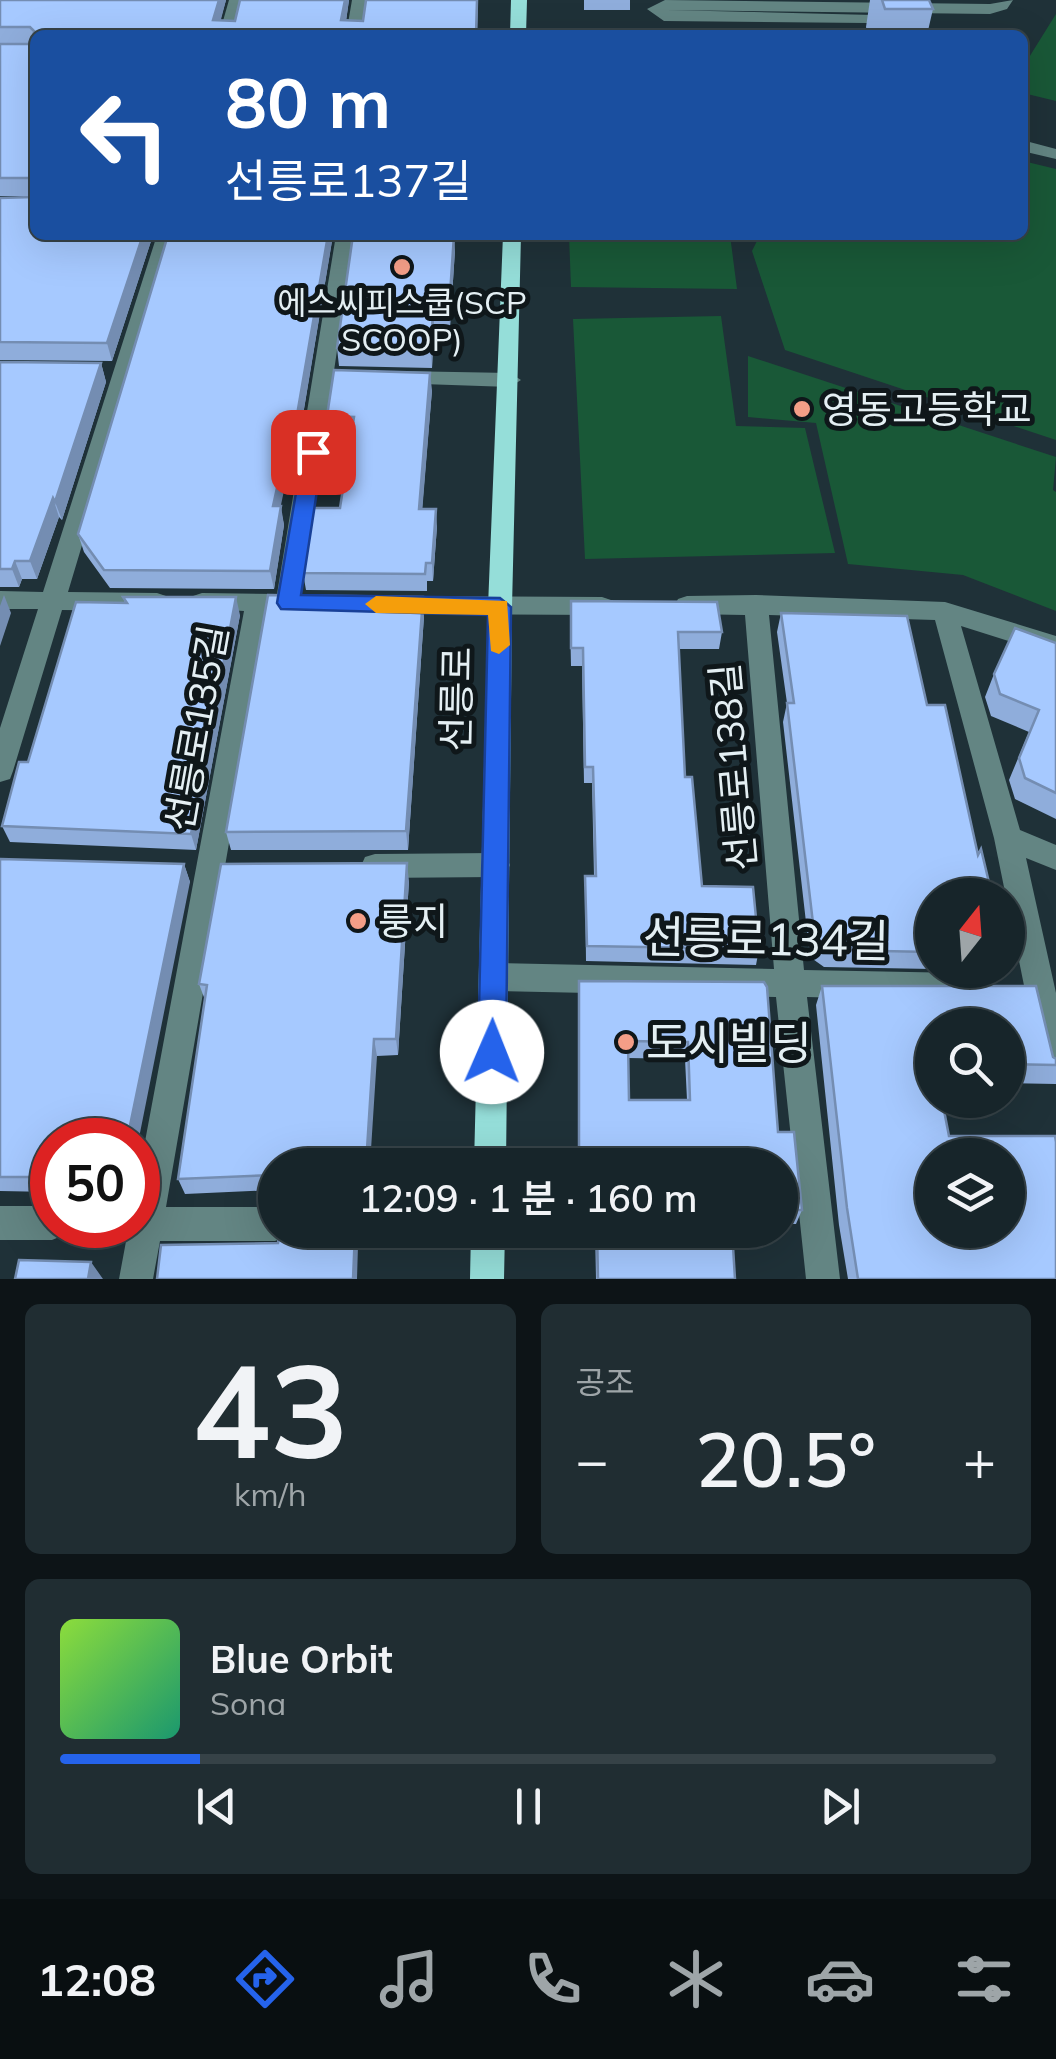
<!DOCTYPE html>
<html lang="ko">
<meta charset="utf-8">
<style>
body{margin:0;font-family:Mulish,"Noto Sans KR",sans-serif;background:#202d32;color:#f1f3f6;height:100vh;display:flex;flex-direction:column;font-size:38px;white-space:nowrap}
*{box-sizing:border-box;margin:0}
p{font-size:32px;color:#9ea5a8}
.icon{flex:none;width:55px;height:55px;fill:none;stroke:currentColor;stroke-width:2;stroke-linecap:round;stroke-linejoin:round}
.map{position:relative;height:1279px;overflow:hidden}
.panel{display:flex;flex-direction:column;gap:25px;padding:25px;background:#0d1417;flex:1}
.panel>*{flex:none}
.banner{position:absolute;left:30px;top:30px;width:998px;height:210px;border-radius:15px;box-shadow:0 10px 40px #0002,0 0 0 2px #364247;background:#1a4fa0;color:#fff;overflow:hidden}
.needle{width:65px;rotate:17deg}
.controls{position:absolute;left:915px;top:878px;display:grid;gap:20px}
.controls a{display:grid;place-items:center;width:110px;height:110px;border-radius:50%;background:#17252a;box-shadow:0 10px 40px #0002,0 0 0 2px #364247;font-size:50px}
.speed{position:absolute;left:30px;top:1118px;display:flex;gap:20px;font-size:50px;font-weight:700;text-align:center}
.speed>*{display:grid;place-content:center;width:130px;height:130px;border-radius:50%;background:#17252a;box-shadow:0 10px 40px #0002,0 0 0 2px #364247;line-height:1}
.speed .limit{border:15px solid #d22;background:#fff;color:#111}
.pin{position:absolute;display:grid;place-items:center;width:85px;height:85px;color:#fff;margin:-42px;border-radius:20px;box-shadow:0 5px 15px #0006}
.me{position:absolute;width:110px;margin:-55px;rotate:1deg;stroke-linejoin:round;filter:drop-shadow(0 0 8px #0008)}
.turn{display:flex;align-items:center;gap:35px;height:210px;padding:0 30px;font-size:45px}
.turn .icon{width:130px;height:130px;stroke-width:2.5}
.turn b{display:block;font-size:70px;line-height:85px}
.big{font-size:75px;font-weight:600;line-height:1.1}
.panel .tile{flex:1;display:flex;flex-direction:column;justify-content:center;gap:15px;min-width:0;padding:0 35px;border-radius:15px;background:#202d32}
.panel .dial{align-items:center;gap:0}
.dial b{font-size:130px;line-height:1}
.song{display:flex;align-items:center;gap:30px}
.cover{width:120px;height:120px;border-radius:15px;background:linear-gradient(135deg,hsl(90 70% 55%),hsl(160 70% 35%))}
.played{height:10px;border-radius:5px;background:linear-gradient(90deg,#2563eb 15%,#364247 15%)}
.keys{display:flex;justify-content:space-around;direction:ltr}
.heat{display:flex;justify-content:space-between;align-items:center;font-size:55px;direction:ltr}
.panel .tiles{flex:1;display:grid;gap:25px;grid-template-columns:1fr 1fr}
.tile:last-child{grid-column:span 2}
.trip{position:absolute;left:258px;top:1148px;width:540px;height:100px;border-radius:50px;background:#17252a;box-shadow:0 10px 40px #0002,0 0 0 2px #364247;font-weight:600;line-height:100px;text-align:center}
.tab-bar{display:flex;height:160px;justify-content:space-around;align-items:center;background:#090f11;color:#9ea5a8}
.tab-bar .icon{width:70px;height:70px}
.tab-bar .current{color:#2563eb}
.tab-bar b{font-size:45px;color:#f1f3f6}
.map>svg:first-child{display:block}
.green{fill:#195837}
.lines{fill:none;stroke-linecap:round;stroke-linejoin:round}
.minor{fill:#638583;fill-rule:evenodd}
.major{fill:#95ded9;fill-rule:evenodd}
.wall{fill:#8faddb;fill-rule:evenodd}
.shaded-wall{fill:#748db2}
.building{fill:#a6c9ff;stroke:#748db2;stroke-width:2.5;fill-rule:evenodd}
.route{fill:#2563eb;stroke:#184099;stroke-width:2.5}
.slow{fill:#f59e0b}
.poi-dot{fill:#f49e87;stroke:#0f171a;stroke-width:4}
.labels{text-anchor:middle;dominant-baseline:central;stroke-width:10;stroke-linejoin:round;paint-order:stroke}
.far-poi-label{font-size:32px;fill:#e4eff3;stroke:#0f171a}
.poi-label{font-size:38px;fill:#e4eff3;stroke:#0f171a;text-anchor:start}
.street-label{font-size:38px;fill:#e4eff3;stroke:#0f171a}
.near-street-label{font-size:45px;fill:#e4eff3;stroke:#0f171a}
.near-poi-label{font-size:45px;fill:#e4eff3;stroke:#0f171a;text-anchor:start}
</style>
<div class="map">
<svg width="1056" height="1279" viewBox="0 0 1056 1279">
<rect width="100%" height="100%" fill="#1f3138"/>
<!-- green -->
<path class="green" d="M1056 14V101L1023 93V67Z
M1023 161 1056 169V440L785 350 752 251 760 235H1022Z
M569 235H730L737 289 571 287Z
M721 316 736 426 805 428 835 553 585 559 573 319Z
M748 356 1056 457 1053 490 1056 492V611L963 575 848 564 816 423 748 417Z"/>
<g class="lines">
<!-- minor -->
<path class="minor" d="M229 0H245L235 35H219Z
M352 0H368L362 35H346Z
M665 0 990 4 1013 0 1007 9 990 14 666 10 873 15V21L867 23 664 21 647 9Z
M1022 140 1056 149V159L1022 151Z
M157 235H175L68 592 157 593 166 596 169 602 166 608 157 611 62 610 13 771 10 779 0 782V728L38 609H0V591L43 592Z
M336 235H354L301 595 309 603 306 609 269 612 166 1207H275V1230H289L287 1236 275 1241H160L153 1279H119L127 1236 122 1225H138V1179L244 611 193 608 190 602 193 596 202 593 277 594Z
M400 371 510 373 521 380 510 387 393 383 389 378 393 373Z
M756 595 945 602 1056 636V656L961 626 1020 830 1056 845V870L1026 858 1056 993V1079L1045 1075 1040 1064 994 838 935 620 769 615 804 970 962 973 973 977 977 987 973 997 962 1001 807 997 840 1279H806L776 997 494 991 483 987 479 977 483 967 494 963 774 969 745 615 687 614 678 611 675 605 678 599 687 596Z
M392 596 602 597 611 600 614 606 611 612 602 615 392 614 383 611 380 605 383 599Z
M496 853 506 856 510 865 506 874 496 877 375 878 365 875 361 866 365 857 375 854Z
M0 1206H52V1225H68L64 1235 52 1240H0Z"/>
<!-- major -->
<path class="major" d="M511 0H527L526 35H510Z
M503 235H521L512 607 506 1165H474L488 607Z
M471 1230H505L504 1279H470Z"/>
</g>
<!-- wall -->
<path class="wall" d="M0 0H226L220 21H235L240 0H349L346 21H363L366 0H478L477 35H35L153 235 112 361 0 360V198L32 196H0Z
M584 0H630V10H584Z
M870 0H929L933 9 927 35H868L866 27Z
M168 235H333L300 433H296L280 506 284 525 274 589 110 588 84 552 78 534Z
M455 250 450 327H434L432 368 339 366 337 348Z
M0 362 101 363 106 382 62 520 59 517 37 579H22L19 587H0Z
M432 390 422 509 437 526 433 581H427V591L306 590 303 573 340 508 351 434H329L327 416Z
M123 597 240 615 196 850 10 842 2 826 28 762 125 603Z
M781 613 927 705 992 895H932V969L824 967 810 957 783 722 787 703 777 632Z
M424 616 408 850H231L226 832Z
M570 618 722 632 719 649H678L685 777 702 886 759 949 756 965 586 961 585 876H594L592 783H584L582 666H571Z
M1056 643V819L1015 799 1009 780 1029 732 991 716 985 697 994 674Z
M0 859 184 864 190 882 52 1140V1192L0 1191Z
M409 881 398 1055 377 1056 275 1165V1190L185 1194 178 1179 205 1000 199 984Z
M579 981 764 982 778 1132 802 1210 796 1224H780V1165H578ZM628 1058 685 1059 687 1100H629Z
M822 986H1036L1053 1057 1056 1059V1084L1008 1083V1025H932V1100H942L949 1136H1055L1056 1142V1279H848L839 1225 816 1005ZM932 1155H1008V1230H932Z
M595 1230H732L735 1279H596Z"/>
<!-- shaded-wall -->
<path class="shaded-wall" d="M219 0H226L217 35 213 20Z
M345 0H349L344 35 341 20Z
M143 235H153L112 361 107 343Z
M328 235H333L300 433 297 415Z
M454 235 455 250 450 327 449 309Z
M433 309 434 327 432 368 431 350Z
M101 363 106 382 62 520 55 502Z
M430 373 432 390 421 526 419 509Z
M293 415 296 433 277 524 273 506Z
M53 498 59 517 37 579 30 561Z
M281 506 284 525 274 589 270 571Z
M436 509 437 526 433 581 432 563Z
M15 561 22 579 19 587 12 569Z
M4 595 11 613 0 646V606Z
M236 597 240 615 196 850 191 834Z
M423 597 424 616 408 850 406 831Z
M407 863 409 881 398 1055 396 1039Z
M184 864 190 882 138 1143V1140H127Z
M374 1039 377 1056 370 1165H366Z
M355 1233 358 1246 357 1279H353Z
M91 1262 103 1279H88Z"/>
<!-- building -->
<path class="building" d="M0 0H219L213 20 235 21 240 0H345L341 20 363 21 366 0H477L476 35H35V235H143L107 343 0 342V198L32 197 34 182 30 178H0V44H33L34 31 30 27H0Z
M882 0H929L933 9H885Z
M168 235H328L297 415H293L273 506H281L270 571 104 570 78 534Z
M353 235H454L449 309H433L431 350 337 348Z
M0 362 101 363 55 502 53 498 30 561H15L12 569H0Z
M334 370 430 373 419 509H436L432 563H426L425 574 303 573 313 508H340L354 417 327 416Z
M268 595 423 597 406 831 226 832Z
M123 597H236L191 834 2 826 19 762H28L76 602 127 603Z
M571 601 717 602 722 632H678L685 777H692L702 886 753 887 759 949 587 946 585 876H596L593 767H585L583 648H571Z
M781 613 907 616 927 705H945L978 855 981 849 992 895H932V952L829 950 815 940 787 703H794Z
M1015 628 1056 643V793L1025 778 1019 758 1039 710 1000 694 994 674Z
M0 859 184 864 127 1140H52V1177H0Z
M407 863 396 1039H374L366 1165H275V1175L178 1179 207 985 199 984 221 864Z
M579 981 764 982 767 987 778 1132H794L802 1210H780V1165H579ZM628 1041 688 1042 690 1100H629Z
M822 986H1036L1053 1057 1056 1059V1065L1008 1064V1025H932V1100H942L949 1136H1055L1056 1142V1279H858L847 1208ZM932 1155H1008V1230H932Z
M597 1230H732L735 1279H598Z
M355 1233 353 1279H157L161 1245 278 1243 279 1236Z
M19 1260 91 1262 88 1279H15Z"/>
<!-- route -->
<path class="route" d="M313 446 323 452 301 595 500 598 511 607 506 1052 502 1062 492 1066 482 1062 478 1052 488 615 281 609 277 603 303 452Z"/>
<!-- slow -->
<path class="slow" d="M376 596 507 601 510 645 499 654 491 651 488 615 376 613 365 604Z"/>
<!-- markers -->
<g class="poi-dot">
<circle cx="402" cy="267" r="10"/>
<circle cx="802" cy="409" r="10"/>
<circle cx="358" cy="921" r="10"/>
<circle cx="626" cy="1042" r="10"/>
</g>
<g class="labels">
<!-- far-poi labels -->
<g class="far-poi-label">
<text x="402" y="302">에스씨피스쿱(SCP<tspan x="402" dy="37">SCOOP)</tspan></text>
</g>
<!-- poi labels -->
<g class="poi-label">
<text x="822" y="409">영동고등학교</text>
<text x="378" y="921">룽지</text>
</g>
<!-- street labels -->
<g class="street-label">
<text transform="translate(456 699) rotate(-89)">선릉로</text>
<text transform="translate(196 728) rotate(-80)">선릉로135길</text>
<text transform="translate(733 767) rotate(-95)">선릉로138길</text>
</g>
<!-- near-street labels -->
<g class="near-street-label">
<text transform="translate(766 938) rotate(1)">선릉로134길</text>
</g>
<!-- near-poi labels -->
<g class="near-poi-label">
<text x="646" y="1042">도시빌딩</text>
</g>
</g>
</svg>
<div class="controls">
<a><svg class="needle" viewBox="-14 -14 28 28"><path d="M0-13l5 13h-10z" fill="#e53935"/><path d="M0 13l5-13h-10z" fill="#9ea5a8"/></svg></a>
<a><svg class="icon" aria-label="search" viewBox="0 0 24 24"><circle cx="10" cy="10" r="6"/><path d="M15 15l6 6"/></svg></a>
<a><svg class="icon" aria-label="layers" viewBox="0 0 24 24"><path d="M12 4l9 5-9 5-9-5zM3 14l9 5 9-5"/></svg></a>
</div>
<div class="speed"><div class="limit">50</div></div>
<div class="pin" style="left:313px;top:452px;background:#d93025"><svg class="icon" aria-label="arrive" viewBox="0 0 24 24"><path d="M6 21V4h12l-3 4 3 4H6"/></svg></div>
<svg class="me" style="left:492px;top:1052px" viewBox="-20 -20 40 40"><circle r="19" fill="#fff"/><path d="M0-13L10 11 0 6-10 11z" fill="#2563eb"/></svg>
<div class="trip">12:09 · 1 분 · 160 m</div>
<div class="banner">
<div class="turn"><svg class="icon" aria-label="left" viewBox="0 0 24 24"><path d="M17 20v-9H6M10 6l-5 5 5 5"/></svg><div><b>80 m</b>선릉로137길</div></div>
</div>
</div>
<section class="panel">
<div class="tiles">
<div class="tile dial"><b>43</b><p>km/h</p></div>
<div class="tile"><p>공조</p>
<div class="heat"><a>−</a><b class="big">20.5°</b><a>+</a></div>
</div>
<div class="tile">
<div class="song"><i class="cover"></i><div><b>Blue Orbit</b><p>Sona</p></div></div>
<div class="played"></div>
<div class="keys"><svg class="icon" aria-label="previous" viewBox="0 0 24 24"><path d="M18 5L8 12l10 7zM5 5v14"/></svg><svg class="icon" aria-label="pause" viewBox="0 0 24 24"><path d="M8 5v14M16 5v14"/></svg><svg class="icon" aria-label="next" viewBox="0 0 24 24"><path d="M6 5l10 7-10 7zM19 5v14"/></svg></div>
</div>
</div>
</section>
<nav class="tab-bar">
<b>12:08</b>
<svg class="icon current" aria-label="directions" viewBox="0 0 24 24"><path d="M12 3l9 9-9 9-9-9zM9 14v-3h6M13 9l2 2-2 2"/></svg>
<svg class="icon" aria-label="music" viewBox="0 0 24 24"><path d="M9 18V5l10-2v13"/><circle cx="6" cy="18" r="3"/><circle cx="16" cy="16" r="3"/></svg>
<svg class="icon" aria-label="phone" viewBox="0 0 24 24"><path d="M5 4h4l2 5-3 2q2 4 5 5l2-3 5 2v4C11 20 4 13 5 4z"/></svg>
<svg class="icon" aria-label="climate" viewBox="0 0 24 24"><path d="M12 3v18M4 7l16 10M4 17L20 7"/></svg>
<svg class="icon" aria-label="car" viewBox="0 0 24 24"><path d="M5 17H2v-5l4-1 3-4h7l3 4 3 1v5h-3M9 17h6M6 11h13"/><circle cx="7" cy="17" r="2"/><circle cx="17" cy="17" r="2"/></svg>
<svg class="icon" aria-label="filters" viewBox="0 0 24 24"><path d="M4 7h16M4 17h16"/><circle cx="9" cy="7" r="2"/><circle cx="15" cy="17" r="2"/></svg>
</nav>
